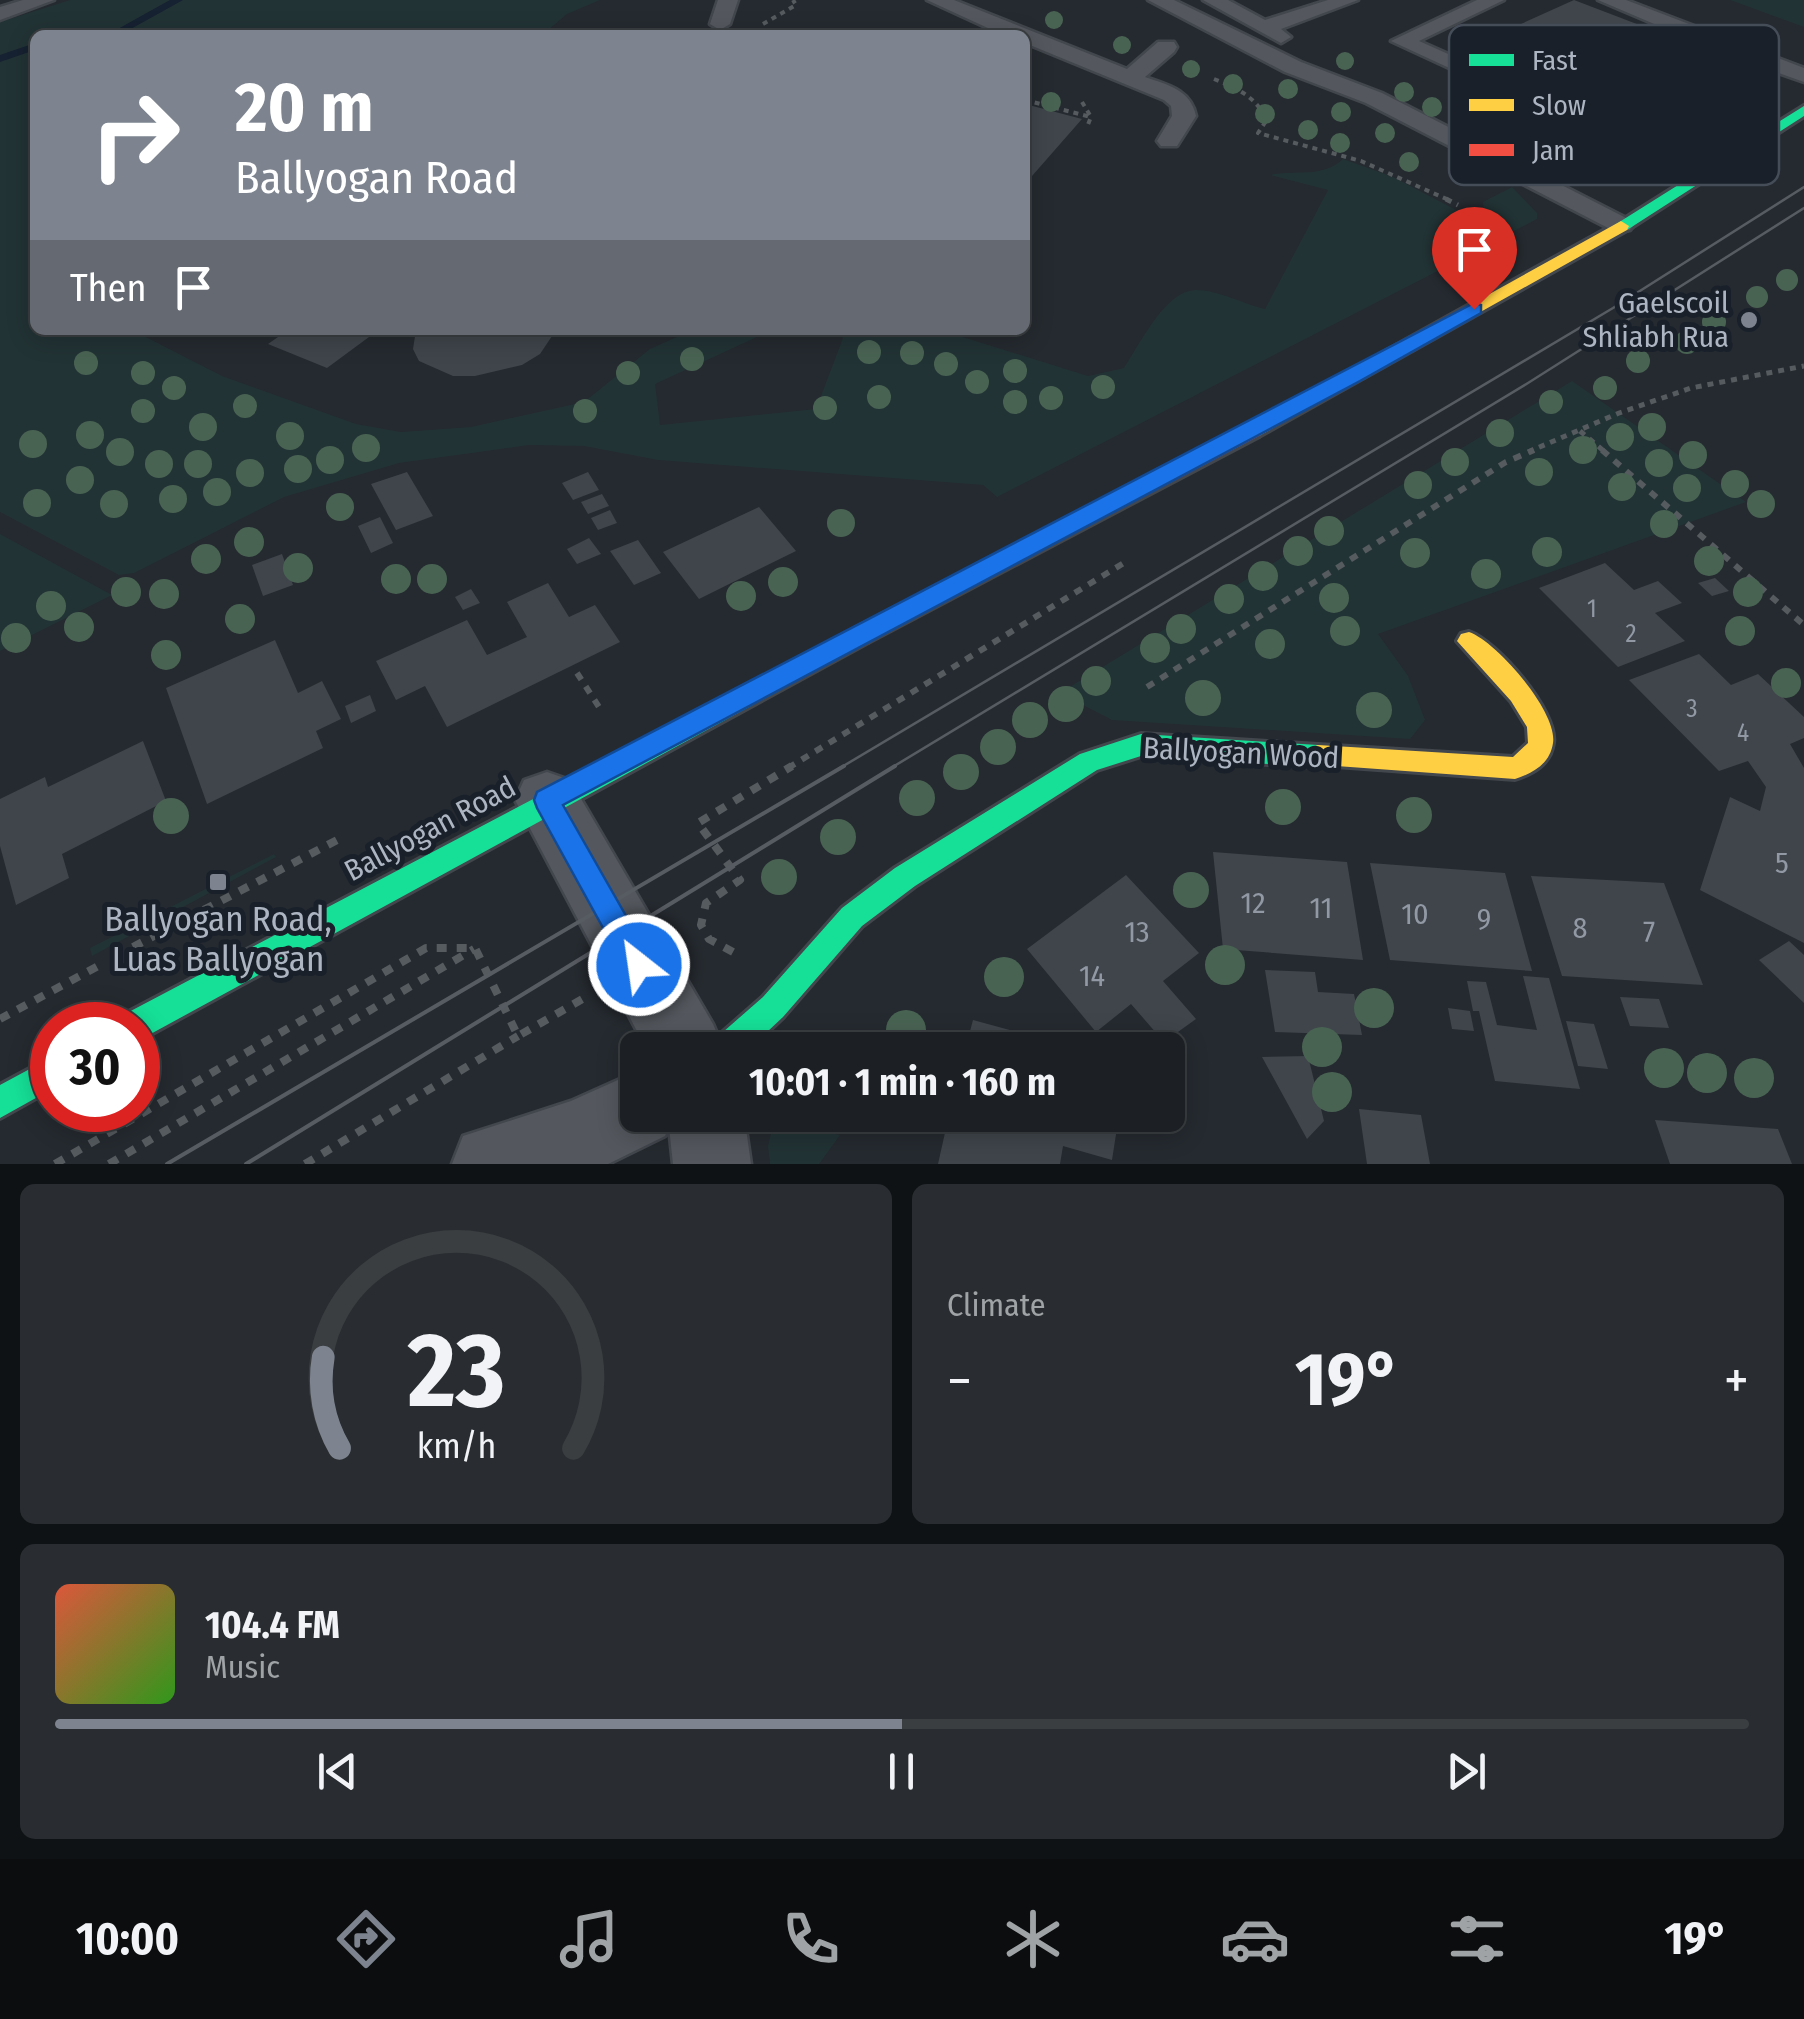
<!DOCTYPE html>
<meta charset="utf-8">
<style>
body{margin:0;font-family:"Fira Sans Condensed",sans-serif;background:#292d31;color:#f1f3f6;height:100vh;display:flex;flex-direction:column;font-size:38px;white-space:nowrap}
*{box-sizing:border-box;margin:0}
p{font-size:32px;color:#a0a3a6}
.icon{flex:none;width:55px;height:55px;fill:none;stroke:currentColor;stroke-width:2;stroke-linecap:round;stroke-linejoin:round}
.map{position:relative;height:1164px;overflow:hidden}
.sheet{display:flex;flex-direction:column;gap:20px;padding:20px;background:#0f1214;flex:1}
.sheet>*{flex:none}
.hud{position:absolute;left:30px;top:30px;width:1000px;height:305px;border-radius:15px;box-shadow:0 5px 25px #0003,0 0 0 2px #3a3e41;background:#7d848f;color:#fff;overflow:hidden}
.speed{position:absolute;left:30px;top:1002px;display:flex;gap:20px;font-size:50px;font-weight:700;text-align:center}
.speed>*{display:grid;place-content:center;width:130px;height:130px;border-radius:50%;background:#1c2024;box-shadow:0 5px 25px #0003,0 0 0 2px #3a3e41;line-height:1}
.speed .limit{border:15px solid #d22;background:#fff;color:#111}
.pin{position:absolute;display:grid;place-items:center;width:85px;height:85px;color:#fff;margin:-102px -42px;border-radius:50% 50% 50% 0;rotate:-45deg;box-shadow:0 0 10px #0007}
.pin .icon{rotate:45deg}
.me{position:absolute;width:110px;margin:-55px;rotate:330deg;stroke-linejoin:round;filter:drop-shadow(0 0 8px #0008)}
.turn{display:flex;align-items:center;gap:35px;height:210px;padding:0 40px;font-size:45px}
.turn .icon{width:130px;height:130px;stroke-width:2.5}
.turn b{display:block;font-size:70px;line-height:85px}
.then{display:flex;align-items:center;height:95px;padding:0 40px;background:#0003;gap:20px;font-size:38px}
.big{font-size:75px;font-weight:700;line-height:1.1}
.sheet .tile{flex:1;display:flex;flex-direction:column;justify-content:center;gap:15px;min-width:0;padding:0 35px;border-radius:15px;background:#292d31}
.sheet .dial{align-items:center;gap:0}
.dial svg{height:260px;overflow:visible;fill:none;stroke:#3a3e41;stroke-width:7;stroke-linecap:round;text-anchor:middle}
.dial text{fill:#f1f3f6;stroke:none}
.song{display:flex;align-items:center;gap:30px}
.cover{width:120px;height:120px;border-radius:15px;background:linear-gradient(135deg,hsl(10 70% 55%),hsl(110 70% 35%))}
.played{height:10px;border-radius:5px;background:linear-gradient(90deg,#7d848f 50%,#3a3e41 50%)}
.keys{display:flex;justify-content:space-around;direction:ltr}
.heat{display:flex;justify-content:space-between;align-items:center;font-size:55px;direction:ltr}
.sheet .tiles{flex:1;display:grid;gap:20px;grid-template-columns:1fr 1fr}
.tile:last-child{grid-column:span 2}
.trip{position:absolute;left:620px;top:1032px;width:565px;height:100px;border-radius:15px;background:#1c2024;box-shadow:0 5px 25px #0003,0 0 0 2px #3a3e41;font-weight:700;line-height:100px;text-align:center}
.menu{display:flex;height:160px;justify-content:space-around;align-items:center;background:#0b0d0e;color:#a0a3a6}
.menu .icon{width:70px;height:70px}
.menu .active{color:#7d848f}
.menu b{font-size:45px;color:#f1f3f6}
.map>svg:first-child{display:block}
.green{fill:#223335}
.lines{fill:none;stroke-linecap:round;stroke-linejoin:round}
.stream{fill:#162131;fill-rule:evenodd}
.building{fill:#3f454b}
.lane-casing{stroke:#42464d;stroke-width:5}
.street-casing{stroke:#42464d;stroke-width:5}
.fast-casing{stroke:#42464d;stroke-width:6}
.slow-casing{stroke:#42464d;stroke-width:6}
.jam-casing{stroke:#42464d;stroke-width:6}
.path-far3{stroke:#565b60;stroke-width:4;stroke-dasharray:5 5;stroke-linecap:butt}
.path-far2{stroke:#565b60;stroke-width:5;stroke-dasharray:6 6;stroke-linecap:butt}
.path-far1{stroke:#565b60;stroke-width:6;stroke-dasharray:8 8;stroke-linecap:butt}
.path{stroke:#565b60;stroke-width:8;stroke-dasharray:10 10;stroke-linecap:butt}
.lane{fill:#54585e;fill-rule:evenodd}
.street{fill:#54585e;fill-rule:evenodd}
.fast{fill:#16e098;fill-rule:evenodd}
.slow{fill:#ffcf43;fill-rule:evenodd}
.jam{fill:#f24e42;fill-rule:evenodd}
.tram-far1{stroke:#575b62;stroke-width:2.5}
.tram{stroke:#575b62;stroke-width:4}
.tree{fill:#496353}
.route{fill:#1a73e8;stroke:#114b97;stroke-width:2.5}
.poi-dot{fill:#7d848f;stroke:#19202a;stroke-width:4}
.labels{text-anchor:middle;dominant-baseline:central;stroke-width:10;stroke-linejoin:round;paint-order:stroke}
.number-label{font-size:25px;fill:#9299a4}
.poi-label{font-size:30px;fill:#adb5c2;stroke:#19202a;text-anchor:end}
.street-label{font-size:30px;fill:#adb5c2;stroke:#19202a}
.near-number-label{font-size:30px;fill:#9299a4}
.near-poi-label{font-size:35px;fill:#adb5c2;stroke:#19202a}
.key{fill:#19202a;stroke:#454d58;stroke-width:2.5}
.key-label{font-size:28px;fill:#adb5c2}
</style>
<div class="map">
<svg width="1804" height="1164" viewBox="0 0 1804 1164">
<rect width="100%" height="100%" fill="#252a30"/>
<!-- green -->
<path class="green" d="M70 0H600L567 14 542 35H35V330H132L222 376 356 424 401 432 471 427 584 402 650 349 692 330H772L655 384 660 425 816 409 843 338 833 330H940L1088 376 1124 368C1139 346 1165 290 1196 290 1218 290 1244 304 1265 309L1328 190 1270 175C1295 169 1321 179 1343 159L1393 177 1506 236 997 497 983 485 658 460 584 446 529 445 399 463 284 497 134 573 119 575 0 512V22Z
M1730 0H1804V27Z
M1512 187 1537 213V219L1514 231 1484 215 1483 202Z
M1572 381 1746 502 1378 634 1408 676 1425 720 1410 739 1112 720 1083 705 1068 688Z
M0 534 112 595 0 651Z
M274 854 276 857 92 956 90 948Z
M774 1121 840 1135 819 1164H770L768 1146Z"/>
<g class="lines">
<!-- stream -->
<path class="stream" d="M170 0H183L120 35H107Z
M35 43V50L0 62V55Z"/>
</g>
<!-- building -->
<path class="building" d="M1574 0 1697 47 1573 111 1448 57Z
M1025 104 1082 119 1025 184Z
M288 330H352L369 337 327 368 268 344Z
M416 330H556L540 354 522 365 475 376H453L419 361 413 349Z
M407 472 433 516 396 530 371 484Z
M588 472 599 490 573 500 562 483Z
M602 494 609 506 588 514 581 502Z
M759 507 796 551 699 599 663 552Z
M610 510 617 523 598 530 591 518Z
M380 517 393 543 371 553 358 526Z
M589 538 601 554 577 564 567 549Z
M638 540 661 573 634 585 610 551Z
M282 554 293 585 263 596 252 565Z
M1605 563 1634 590 1658 581 1682 603 1655 613 1685 641 1618 667 1539 588Z
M1715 578 1729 591 1712 596 1698 583Z
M548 583 569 617 595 605 620 642 447 727 425 686 396 700 376 661 467 620 487 655 527 637 507 602Z
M471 589 480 603 463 610 455 597Z
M275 640 298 693 322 681 341 719 316 731 323 748 207 804 166 688Z
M1699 654 1731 685 1758 674 1804 717V738L1790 744 1804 768V943L1700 890 1730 797 1760 811 1766 787 1748 761 1719 771 1629 680Z
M370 695 376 711 351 723 345 706Z
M143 741 166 801 62 854 69 878 16 905 0 846V799L45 777 48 787Z
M1213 852 1347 862 1363 960 1223 949Z
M1370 863 1505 873 1532 971 1390 960Z
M1126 875 1199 953 1163 981 1196 1019 1164 1042 1131 1004 1096 1032 1027 949Z
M1531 876 1664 883 1703 985 1562 976Z
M1789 941 1804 955V1003L1759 960Z
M1265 970 1315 972 1318 992 1354 994 1362 1035 1275 1032Z
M1523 976 1549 978 1580 1089 1495 1081 1479 1011H1473L1467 981 1486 982 1497 1025 1537 1030Z
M1620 997 1659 999 1669 1028 1630 1026Z
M1448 1008 1470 1011 1474 1031 1452 1029Z
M973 1020 1079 1049 1078 1050H965Z
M1566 1021 1594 1024 1608 1069 1578 1066Z
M1308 1056 1324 1121 1307 1139 1262 1057Z
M1359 1109 1421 1115 1430 1164H1367Z
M949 1115H1119L1112 1160 1063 1146 1060 1164H938Z
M1655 1120 1778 1129 1792 1164H1670Z"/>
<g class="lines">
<defs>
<path id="lane" d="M23 0H54L0 20V7Z
M718 0H738L730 24 720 30 710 24Z
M927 0H954L1127 69 1158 42H1174L1177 47 1174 52 1145 77C1168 85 1191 90 1196 116L1177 146H1161L1157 141 1172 116 1171 106 1164 100 1025 43V35H1003Z
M1148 0H1174L1301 62 1382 93 1630 220 1634 225 1630 230H1612L1366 103 1285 72Z
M1203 0H1228L1265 20 1328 0H1358L1281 29 1291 37 1281 43Z
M1477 0H1504L1419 41 1580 113 1593 112 1713 49 1598 0H1626L1804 68V82L1731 56 1606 123 1577 127 1391 41Z"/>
<path id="street" d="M547 772 570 780 713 1024 724 1050H647L515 800 524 780Z
M638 1071V1115H744L751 1164H673L669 1127 665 1136 608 1164H452L463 1136 571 1101Z"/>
<path id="fast" d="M1804 106V116L1627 230 1621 231 1613 226Z
M860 627 868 630 872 636 868 642 147 1036 138 1039V1025H121L125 1014Z
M1141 734 1318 745 1327 748 1331 756 1327 764 1318 767 1141 756 1097 770 915 886 862 926 783 1017 748 1050H711L715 1039 763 997 842 908 895 868 1080 754Z
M52 1057V1089L0 1118V1085Z"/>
<path id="slow" d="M1621 221 1629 226 1627 230 1259 436H1245L1242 431Z
M1469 632C1496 641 1558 712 1553 743 1550 764 1533 773 1515 779L1309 764 1305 756 1309 748 1318 745 1513 757 1528 743 1527 727 1511 701 1457 641 1461 634Z"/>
<path id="jam" d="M1252 424 1262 431 1259 436 868 642H852L848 636 852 630Z"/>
</defs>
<!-- lane casing -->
<use href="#lane" class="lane-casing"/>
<!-- street casing -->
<use href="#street" class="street-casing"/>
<!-- fast casing -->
<use href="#fast" class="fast-casing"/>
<!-- slow casing -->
<use href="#slow" class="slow-casing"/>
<!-- jam casing -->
<use href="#jam" class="jam-casing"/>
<!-- path-far3 -->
<path class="path-far3" d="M763 24 796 5 793 0
M1214 79C1236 88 1258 97 1266 121L1258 133 1361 161 1451 201
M1025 100 1091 117
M1082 102 1091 117 1087 127"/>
<!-- path-far2 -->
<path class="path-far2" d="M1446 199 1458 205
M1580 431 1605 452
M1528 452 1619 413 1691 388 1804 366"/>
<!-- path-far1 -->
<path class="path-far1" d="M1602 450 1804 625
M577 673 599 707
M1147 687 1506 462 1534 450
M788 768 1127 561"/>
<!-- path -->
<path class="path" d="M133 947 339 839
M733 952 709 939 701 925 706 903 740 880 698 823 792 766
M0 1019 100 965
M55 1164 426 948H475L518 1036 586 997
M109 1164 474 949
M305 1164 518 1036"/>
<!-- lane -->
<use href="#lane" class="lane"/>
<!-- street -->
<use href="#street" class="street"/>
<!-- fast -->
<use href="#fast" class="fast"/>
<!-- slow -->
<use href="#slow" class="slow"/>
<!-- jam -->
<use href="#jam" class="jam"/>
<!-- tram-far1 -->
<path class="tram-far1" d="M840 768 1613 308 1804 187
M891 768 1528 383 1804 208"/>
<!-- tram -->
<path class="tram" d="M167 1164 844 766
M246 1164 895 766"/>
</g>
<!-- trees -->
<g class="tree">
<circle cx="1054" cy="20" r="9"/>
<circle cx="1122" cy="45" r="9"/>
<circle cx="1345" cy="61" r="9"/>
<circle cx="1191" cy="69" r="9"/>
<circle cx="1233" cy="84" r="10"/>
<circle cx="1288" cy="89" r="10"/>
<circle cx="1404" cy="92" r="10"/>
<circle cx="1051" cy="102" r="10"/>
<circle cx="1432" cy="107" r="10"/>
<circle cx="1341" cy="112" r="10"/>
<circle cx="1265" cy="114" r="10"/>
<circle cx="1308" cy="130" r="10"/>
<circle cx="1385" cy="133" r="10"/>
<circle cx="1340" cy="143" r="10"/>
<circle cx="1409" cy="162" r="10"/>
<circle cx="1787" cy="280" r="11"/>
<circle cx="1757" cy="297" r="11"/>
<circle cx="1714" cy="322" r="12"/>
<circle cx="1687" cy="342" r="12"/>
<circle cx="869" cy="352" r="12"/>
<circle cx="912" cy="353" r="12"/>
<circle cx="692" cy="359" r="12"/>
<circle cx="1638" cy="361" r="12"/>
<circle cx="86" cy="363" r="12"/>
<circle cx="946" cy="364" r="12"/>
<circle cx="1015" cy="371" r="12"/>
<circle cx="143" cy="373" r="12"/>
<circle cx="628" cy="373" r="12"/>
<circle cx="977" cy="382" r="12"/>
<circle cx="1103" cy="387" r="12"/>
<circle cx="174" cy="388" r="12"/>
<circle cx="1605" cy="388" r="12"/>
<circle cx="879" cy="397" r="12"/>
<circle cx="1051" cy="398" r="12"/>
<circle cx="1015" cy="402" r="12"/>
<circle cx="1551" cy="402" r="12"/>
<circle cx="245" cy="406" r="12"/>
<circle cx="825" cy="408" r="12"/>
<circle cx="143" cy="411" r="12"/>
<circle cx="585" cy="411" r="12"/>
<circle cx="203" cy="427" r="14"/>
<circle cx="1652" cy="427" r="14"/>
<circle cx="1500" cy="433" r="14"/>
<circle cx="90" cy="435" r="14"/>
<circle cx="290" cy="436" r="14"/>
<circle cx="1620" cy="437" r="14"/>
<circle cx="33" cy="444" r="14"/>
<circle cx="366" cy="448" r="14"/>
<circle cx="1583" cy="450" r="14"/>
<circle cx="120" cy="452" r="14"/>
<circle cx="1693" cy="455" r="14"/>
<circle cx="330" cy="460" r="14"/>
<circle cx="1455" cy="462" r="14"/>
<circle cx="1659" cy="463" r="14"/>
<circle cx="159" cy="464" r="14"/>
<circle cx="198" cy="464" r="14"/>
<circle cx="298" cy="469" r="14"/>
<circle cx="1539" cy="472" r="14"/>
<circle cx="250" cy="473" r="14"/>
<circle cx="80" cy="480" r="14"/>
<circle cx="1735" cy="484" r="14"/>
<circle cx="1418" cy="485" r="14"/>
<circle cx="1622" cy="487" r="14"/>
<circle cx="1687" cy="488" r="14"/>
<circle cx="217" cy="492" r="14"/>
<circle cx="173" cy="499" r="14"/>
<circle cx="37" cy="503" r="14"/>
<circle cx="114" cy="504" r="14"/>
<circle cx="1761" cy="504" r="14"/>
<circle cx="340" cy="507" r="14"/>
<circle cx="841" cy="523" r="14"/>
<circle cx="1664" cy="524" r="14"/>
<circle cx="1329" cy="531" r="15"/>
<circle cx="249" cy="542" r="15"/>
<circle cx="1298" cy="551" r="15"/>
<circle cx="1547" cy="552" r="15"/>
<circle cx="1415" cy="553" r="15"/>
<circle cx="206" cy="559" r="15"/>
<circle cx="1709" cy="561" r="15"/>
<circle cx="298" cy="568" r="15"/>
<circle cx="1486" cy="574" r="15"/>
<circle cx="1263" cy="576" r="15"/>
<circle cx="396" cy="579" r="15"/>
<circle cx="432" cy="579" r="15"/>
<circle cx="783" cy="582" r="15"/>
<circle cx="126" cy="592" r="15"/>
<circle cx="1748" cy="592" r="15"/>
<circle cx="164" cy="594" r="15"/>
<circle cx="741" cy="596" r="15"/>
<circle cx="1334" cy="598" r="15"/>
<circle cx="1229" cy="599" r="15"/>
<circle cx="51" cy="606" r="15"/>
<circle cx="240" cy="619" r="15"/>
<circle cx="79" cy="627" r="15"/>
<circle cx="1181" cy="629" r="15"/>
<circle cx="1345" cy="631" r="15"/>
<circle cx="1740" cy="631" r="15"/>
<circle cx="16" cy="638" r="15"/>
<circle cx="1270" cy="644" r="15"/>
<circle cx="1155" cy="648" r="15"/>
<circle cx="166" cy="655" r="15"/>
<circle cx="1096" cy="681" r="15"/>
<circle cx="1786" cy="683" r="15"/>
<circle cx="1203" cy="698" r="18"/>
<circle cx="1066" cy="704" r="18"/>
<circle cx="1374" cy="710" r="18"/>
<circle cx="1030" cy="720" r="18"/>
<circle cx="998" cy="747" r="18"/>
<circle cx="961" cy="772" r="18"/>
<circle cx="917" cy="798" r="18"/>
<circle cx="1283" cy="807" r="18"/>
<circle cx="1414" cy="815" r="18"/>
<circle cx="171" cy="816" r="18"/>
<circle cx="838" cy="837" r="18"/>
<circle cx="779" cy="877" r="18"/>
<circle cx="1191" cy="890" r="18"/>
<circle cx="1225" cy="965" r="20"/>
<circle cx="1004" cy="977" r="20"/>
<circle cx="1374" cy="1008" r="20"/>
<circle cx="906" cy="1030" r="20"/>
<circle cx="1322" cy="1047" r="20"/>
<circle cx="1664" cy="1068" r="20"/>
<circle cx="1707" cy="1073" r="20"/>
<circle cx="1754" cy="1078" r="20"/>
<circle cx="1332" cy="1092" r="20"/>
</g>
<!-- route -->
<path class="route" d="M1474 303 1481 305V313L1360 381 563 805 654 965 649 975 639 979 629 975 537 808 534 800 537 792Z"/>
<!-- markers -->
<g class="poi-dot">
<circle cx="1749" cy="320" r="10"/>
<rect x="208" y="872" width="20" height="20" rx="5"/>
</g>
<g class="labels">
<!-- number labels -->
<g class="number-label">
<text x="1592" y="609">1</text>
<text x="1631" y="634">2</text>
<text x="1692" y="709">3</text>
<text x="1743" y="733">4</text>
</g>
<!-- poi labels -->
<g class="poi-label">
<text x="1729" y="303">Gaelscoil<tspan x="1729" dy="34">Shliabh Rua</tspan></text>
</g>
<!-- street labels -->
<g class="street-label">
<text transform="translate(1241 753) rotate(3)">Ballyogan Wood</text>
<text transform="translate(430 829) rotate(-28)">Ballyogan Road</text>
</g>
<!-- near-number labels -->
<g class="near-number-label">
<text x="1782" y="863">5</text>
<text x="1253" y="903">12</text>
<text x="1321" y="908">11</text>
<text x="1415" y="914">10</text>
<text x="1484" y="919">9</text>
<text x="1580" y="928">8</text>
<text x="1137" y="932">13</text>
<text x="1649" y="932">7</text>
<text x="1092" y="976">14</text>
</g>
<!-- near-poi labels -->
<g class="near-poi-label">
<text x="218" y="919">Ballyogan Road,<tspan x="218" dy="40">Luas Ballyogan</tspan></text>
</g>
</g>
<!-- legend -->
<rect x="1449" y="25" width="330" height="160" rx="15" class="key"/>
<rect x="1469" y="54" width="45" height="12" fill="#16e098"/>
<rect x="1469" y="99" width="45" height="12" fill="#ffcf43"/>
<rect x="1469" y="144" width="45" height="12" fill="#f24e42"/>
<g class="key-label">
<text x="1532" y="70">Fast</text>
<text x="1532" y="115">Slow</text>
<text x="1532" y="160">Jam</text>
</g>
</svg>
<div class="speed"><div class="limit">30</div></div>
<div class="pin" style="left:1474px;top:309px;background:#d93025"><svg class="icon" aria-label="arrive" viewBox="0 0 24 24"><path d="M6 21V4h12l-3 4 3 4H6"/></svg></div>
<svg class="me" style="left:639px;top:965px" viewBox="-20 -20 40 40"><circle r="17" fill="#1a73e8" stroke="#fff" stroke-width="3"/><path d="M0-11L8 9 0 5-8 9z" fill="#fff"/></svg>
<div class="trip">10:01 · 1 min · 160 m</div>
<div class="hud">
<div class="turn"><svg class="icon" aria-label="right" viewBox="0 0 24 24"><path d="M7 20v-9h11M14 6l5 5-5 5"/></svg><div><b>20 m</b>Ballyogan Road</div></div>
<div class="then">Then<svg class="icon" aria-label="arrive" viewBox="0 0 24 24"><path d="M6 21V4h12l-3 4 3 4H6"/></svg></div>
</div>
</div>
<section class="sheet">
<div class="tiles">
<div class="tile dial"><svg viewBox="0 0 100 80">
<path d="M14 69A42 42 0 1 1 86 69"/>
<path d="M14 69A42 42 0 0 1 9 41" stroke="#7d848f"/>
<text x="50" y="56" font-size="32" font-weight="700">23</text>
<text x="50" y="72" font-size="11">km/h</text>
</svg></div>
<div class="tile"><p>Climate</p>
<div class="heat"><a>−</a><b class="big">19°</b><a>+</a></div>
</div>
<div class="tile">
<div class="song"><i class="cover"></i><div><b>104.4 FM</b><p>Music</p></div></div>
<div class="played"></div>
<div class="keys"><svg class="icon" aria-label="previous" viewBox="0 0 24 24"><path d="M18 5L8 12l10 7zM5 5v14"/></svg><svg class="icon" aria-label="pause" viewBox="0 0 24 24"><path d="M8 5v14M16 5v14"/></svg><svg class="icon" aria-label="next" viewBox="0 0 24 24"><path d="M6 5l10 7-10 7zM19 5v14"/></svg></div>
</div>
</div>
</section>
<nav class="menu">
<b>10:00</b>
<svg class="icon active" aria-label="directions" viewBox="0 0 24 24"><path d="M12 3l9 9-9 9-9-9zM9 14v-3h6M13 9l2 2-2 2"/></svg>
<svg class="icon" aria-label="music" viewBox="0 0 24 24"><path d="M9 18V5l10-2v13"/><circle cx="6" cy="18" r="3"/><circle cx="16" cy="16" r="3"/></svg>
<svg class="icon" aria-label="phone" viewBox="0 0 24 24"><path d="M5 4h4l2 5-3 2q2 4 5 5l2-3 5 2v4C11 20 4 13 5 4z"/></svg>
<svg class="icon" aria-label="climate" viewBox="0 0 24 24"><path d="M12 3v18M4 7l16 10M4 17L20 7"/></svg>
<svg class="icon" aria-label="car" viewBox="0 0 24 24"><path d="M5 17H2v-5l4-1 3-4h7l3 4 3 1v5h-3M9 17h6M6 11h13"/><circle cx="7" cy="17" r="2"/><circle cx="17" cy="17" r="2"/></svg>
<svg class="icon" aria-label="filters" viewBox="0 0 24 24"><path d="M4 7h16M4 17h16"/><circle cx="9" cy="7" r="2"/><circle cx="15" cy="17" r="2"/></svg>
<b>19°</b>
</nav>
